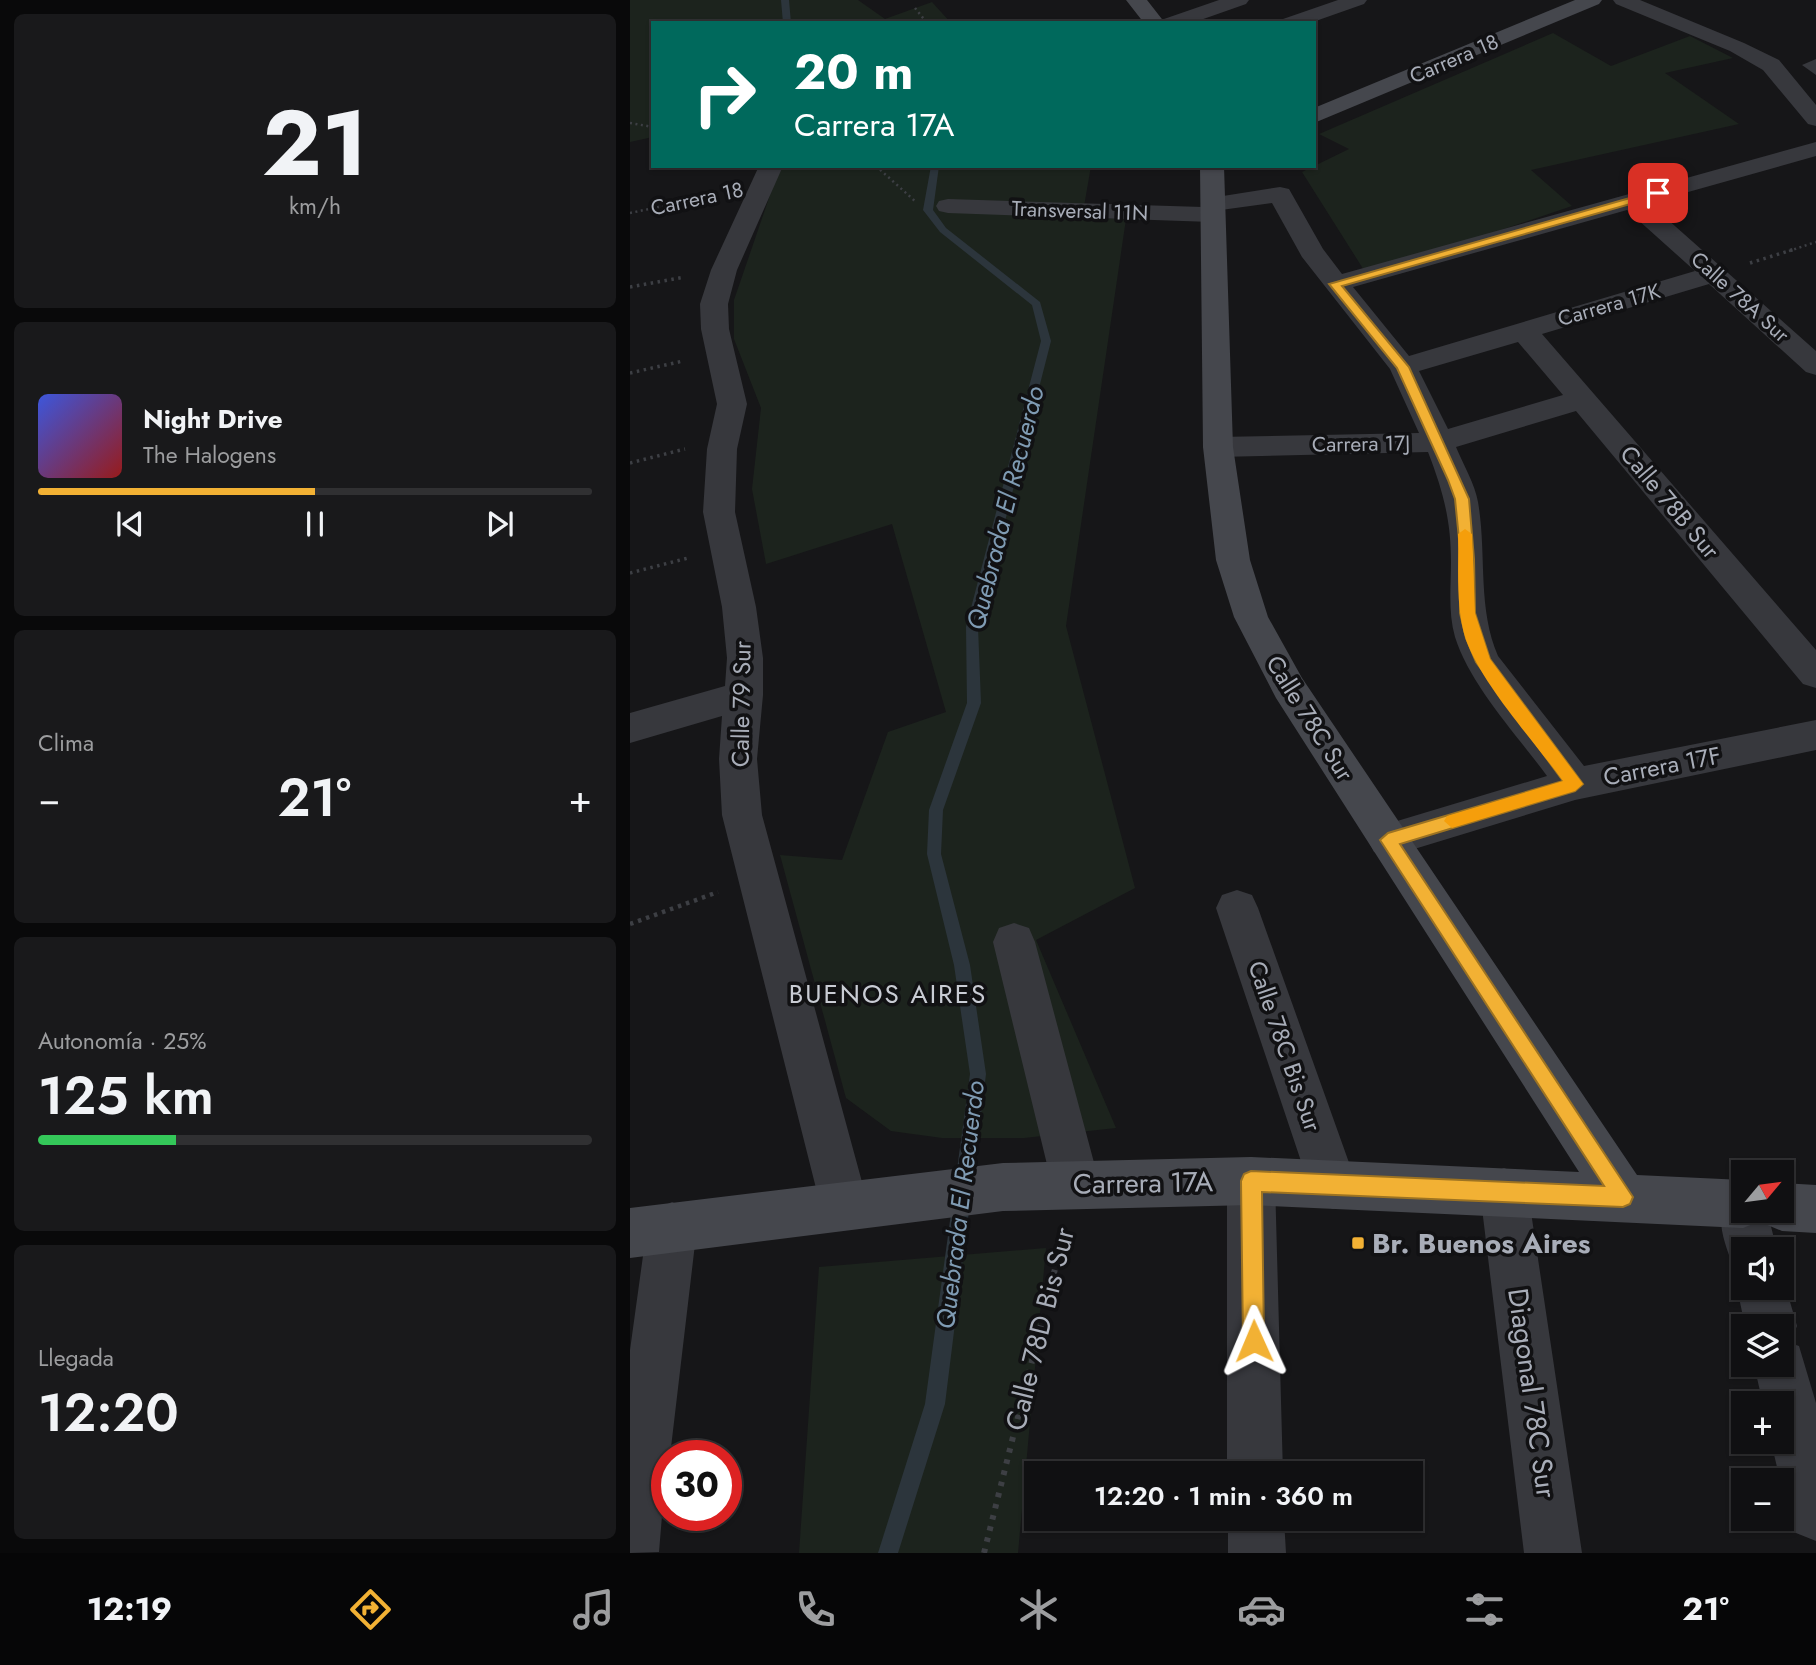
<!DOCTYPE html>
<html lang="es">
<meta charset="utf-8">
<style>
body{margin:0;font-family:Jost,sans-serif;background:#19191b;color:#f1f3f6;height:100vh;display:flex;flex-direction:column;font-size:26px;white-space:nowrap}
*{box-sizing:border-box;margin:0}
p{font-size:23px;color:#9c9d9f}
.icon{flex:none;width:38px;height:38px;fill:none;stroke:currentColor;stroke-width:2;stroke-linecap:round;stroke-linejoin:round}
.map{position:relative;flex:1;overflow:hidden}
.drawer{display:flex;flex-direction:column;gap:14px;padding:14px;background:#09090a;width:630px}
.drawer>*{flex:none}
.hud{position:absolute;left:21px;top:21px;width:665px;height:147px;border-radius:0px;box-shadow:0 2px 5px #0004,0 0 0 2px #303032;background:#00695c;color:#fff;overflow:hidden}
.needle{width:46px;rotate:61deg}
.fabs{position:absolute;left:1101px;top:1160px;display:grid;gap:14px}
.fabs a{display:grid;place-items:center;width:63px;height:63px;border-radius:0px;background:#101012;box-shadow:0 2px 5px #0004,0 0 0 2px #303032;font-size:35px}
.speed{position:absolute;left:21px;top:1440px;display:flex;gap:14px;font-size:35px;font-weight:700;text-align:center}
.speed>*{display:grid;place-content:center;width:91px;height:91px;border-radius:50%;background:#101012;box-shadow:0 2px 5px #0004,0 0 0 2px #303032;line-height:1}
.speed .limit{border:10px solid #d22;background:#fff;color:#111}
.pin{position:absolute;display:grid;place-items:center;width:60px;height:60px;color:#fff;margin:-30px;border-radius:14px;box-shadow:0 4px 10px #0006}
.me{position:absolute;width:77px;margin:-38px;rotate:359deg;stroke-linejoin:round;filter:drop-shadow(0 0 5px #0008)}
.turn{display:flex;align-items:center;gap:24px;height:147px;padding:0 28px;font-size:32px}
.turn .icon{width:91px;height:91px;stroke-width:2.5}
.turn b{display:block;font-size:49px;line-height:60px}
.big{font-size:52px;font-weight:600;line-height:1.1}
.drawer .tile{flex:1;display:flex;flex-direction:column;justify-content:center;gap:10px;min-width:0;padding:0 24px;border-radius:10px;background:#19191b}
.drawer .dial{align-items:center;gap:0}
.dial b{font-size:91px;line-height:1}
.song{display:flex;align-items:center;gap:21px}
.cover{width:84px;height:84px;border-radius:10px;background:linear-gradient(135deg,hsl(230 70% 55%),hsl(0 70% 35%))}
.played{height:7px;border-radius:4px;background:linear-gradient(90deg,#f2b134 50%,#303032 50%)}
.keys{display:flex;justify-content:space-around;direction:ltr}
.heat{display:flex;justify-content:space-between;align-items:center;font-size:38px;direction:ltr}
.charge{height:10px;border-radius:5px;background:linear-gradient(90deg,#34c759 25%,#303032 0)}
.trip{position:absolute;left:394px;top:1461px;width:399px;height:70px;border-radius:0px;background:#101012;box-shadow:0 2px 5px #0004,0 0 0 2px #303032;font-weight:600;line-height:70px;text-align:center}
.tab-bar{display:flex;height:112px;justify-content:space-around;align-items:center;background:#060607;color:#9c9d9f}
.tab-bar .icon{width:49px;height:49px}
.tab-bar .active{color:#f2b134}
.tab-bar b{font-size:32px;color:#f1f3f6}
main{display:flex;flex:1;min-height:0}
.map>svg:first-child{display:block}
.green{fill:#1c231d}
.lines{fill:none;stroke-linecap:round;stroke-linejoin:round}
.stream{fill:#2c353c;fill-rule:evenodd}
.path-far3{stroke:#3d3f44;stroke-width:2.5;stroke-dasharray:2 3.5;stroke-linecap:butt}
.path-far2{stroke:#3d3f44;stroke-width:3.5;stroke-dasharray:2.5 4.5;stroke-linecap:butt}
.path-far1{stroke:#3d3f44;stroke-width:4.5;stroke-dasharray:3.5 5;stroke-linecap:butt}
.path{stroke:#3d3f44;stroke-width:6;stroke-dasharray:4.5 7;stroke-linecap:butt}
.lane{fill:#37383d;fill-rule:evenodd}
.street{fill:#37383d;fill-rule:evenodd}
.secondary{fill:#45474d;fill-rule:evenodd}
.route{fill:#f2b134;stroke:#9d7322;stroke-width:2}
.slow{fill:#f59e0b}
.poi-dot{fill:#f2b134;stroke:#111113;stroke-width:2.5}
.labels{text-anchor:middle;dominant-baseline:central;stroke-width:7;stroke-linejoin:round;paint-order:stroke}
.far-street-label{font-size:21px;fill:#a8adb8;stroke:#111113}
.street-label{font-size:24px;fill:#a8adb8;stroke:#111113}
.water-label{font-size:26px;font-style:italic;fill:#7f9bb3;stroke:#111113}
.neighbourhood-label{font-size:26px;letter-spacing:2px;fill:#c9ccd4;stroke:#111113}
.near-street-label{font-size:28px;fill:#a8adb8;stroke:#111113}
.near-poi-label{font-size:28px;font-weight:bold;fill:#a8adb8;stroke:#111113;text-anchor:start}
</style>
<main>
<section class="drawer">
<div class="tile dial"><b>21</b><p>km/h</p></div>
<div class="tile">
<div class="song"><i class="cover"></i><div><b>Night Drive</b><p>The Halogens</p></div></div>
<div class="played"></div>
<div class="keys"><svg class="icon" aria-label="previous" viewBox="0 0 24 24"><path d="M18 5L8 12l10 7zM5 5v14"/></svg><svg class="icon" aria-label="pause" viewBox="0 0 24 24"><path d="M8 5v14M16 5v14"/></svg><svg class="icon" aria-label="next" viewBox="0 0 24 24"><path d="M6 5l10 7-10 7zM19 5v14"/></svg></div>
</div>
<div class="tile"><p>Clima</p>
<div class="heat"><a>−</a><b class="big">21°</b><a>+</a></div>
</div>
<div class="tile"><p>Autonomía · 25%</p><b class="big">125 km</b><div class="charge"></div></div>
<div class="tile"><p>Llegada</p><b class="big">12:20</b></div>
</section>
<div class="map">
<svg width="1186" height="1553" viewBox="0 0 1186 1553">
<rect width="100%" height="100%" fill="#161618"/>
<!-- green -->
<path class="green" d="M0 0H228L255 19 302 2 321 23H23V137L0 142Z
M923 33 981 66 1060 36 1103 58 1035 73 1109 124 901 170 942 206 737 275 672 172 719 149 689 134Z
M150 166H461L452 218 496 219 436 626 505 888 406 940 486 1128 394 1138H312L261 1131 216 1098 150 855 212 860 258 732 316 712 262 524 136 564 122 489 131 408 104 339V300Z
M416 1248 388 1553H169L189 1267Z"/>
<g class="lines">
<!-- stream -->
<path class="stream" d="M151 0H159L161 23H153Z
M301 166H309L303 210 316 228 410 302 421 341 348 627 351 703 313 810 311 854 340 965 356 1074 315 1404 268 1553H248L295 1404 340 1074 324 965 297 854 299 810 337 703 336 627 411 341 402 305 310 232 293 210Z"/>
<!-- path-far3 -->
<path class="path-far3" d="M285 8 297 23
M0 123 23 127
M246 166 286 202
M0 213 91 194
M1159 251 1186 242"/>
<!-- path-far2 -->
<path class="path-far2" d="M1120 263 1165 249
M0 287 55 277
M0 373 53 361
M0 463 55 449
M0 573 58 558"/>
<!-- path-far1 -->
<path class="path-far1" d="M0 924 88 892"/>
<!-- path -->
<path class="path" d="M354 1553 434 1233"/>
<!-- lane -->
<path class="lane" d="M1186 59V75L1172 65Z"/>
<!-- street -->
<path class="street" d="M589 0H619L616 4 562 23H531L534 19Z
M708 0H737L734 4 680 23H650L653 19Z
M983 0H1010L1114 43 1149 60 1186 105V126L1178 124 1133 70 1100 51 986 4Z
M1186 142V156L1019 203 1186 351V375L1176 372 1079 284 912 334 1186 650V688L1173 684 946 411 826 447C833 464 845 484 848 502 857 554 847 607 868 656L954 766 1186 720V750L945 800 758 857 744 852 738 840 744 828 917 776C887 735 840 685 825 637 818 612 821 588 821 562 821 520 813 491 798 452L588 457 577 454 573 447 577 440 588 437 789 433 760 369 672 257 642 203 591 210 594 215 591 220 582 222 318 213 309 211 306 206 309 201 318 199 573 207 571 204 574 199 650 187 659 189 693 249 712 274ZM997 210 1065 271 779 356 723 287ZM888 342 933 395 818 429 789 371Z
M129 166H153L107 270 98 304 99 329 117 404 107 449 105 512 126 607 133 658V695L127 759 132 815 238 1204 231 1221 214 1228 197 1221 190 1204 92 815 89 759 92 716 0 743V713L95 686 97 658 92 607 73 512 77 449 87 404 71 329 70 304 81 270Z
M607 890 622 895 628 908 727 1185 720 1202 703 1209 686 1202 679 1185 586 908 592 895Z
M384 923 399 928 405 942 470 1185 463 1202 446 1209 429 1202 422 1185 363 942 369 928Z
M621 1157 638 1164 645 1181 653 1474H597V1181L604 1164Z
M874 1168 891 1175 898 1192 952 1553H894L850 1192 857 1175Z
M1113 1187V1211H1137L1147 1250H1113V1271L1104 1268C1094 1242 1085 1220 1096 1194Z
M42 1202 59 1210 67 1227 40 1456H37L29 1552 0 1553V1350L17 1227 25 1210Z
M1113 1273V1288H1152V1274L1167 1326 1160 1343 1169 1346 1186 1403V1541L1166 1533 1158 1513 1141 1442H1152V1404H1133L1124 1365H1152V1326H1115L1107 1288Z
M598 1519H654L656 1553H598Z"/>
<!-- secondary -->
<path class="secondary" d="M496 0H517L535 23H514Z
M945 0H972L969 4 684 123V108Z
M570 166H594L603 447 620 560 638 617 672 678 1007 1175 1113 1180V1211H1152V1183L1186 1185V1233L1152 1231 1135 1224 1132 1217 1130 1221 1113 1228 621 1205 373 1211 0 1258V1208L373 1163 621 1157 949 1172 646 698 604 617 586 560 573 447Z"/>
</g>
<!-- route -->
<path class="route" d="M1028 190 1032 195 712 286 779 367 839 499 844 559 845 613 860 659 953 784 945 791 770 844 1003 1197 1000 1204 993 1207 632 1192 634 1341 631 1348 624 1351 616 1348 613 1341 611 1181 614 1174 621 1171 974 1186 750 840 758 833 933 781 846 662 836 638 830 613 831 559 825 499 818 480 767 368 699 284Z"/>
<!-- slow -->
<path class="slow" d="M835 529 842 534 845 613 860 659 953 784 945 791 822 828 814 821 817 816 933 781C904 741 853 686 836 640 825 607 829 568 828 534Z"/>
<!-- markers -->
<rect class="poi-dot" x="721" y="1236" width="14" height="14" rx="3.5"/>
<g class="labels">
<!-- far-street labels -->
<g class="far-street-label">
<text transform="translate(824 59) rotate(-23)">Carrera 18</text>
<text transform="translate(67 199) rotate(-12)">Carrera 18</text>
<text transform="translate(450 211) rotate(2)">Transversal 11N</text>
<text transform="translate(1110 297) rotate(42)">Calle 78A Sur</text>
<text transform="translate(979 305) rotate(-16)">Carrera 17K</text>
<text transform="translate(731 444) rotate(-1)">Carrera 17J</text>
</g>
<!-- street labels -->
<g class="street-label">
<text transform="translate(1040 502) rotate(50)">Calle 78B Sur</text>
<text transform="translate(111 704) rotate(-89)">Calle 79 Sur</text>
<text transform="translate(680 718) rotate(58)">Calle 78C Sur</text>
<text transform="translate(1032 766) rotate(-11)">Carrera 17F</text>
<text transform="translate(655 1046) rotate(71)">Calle 78C Bis Sur</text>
</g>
<!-- water labels -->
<g class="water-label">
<text transform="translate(375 508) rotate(-76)">Quebrada El Recuerdo</text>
<text transform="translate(330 1205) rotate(-83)">Quebrada El Recuerdo</text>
</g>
<!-- neighbourhood labels -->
<g class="neighbourhood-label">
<text x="258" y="994">BUENOS AIRES</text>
</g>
<!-- near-street labels -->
<g class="near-street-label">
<text transform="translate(513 1183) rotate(-1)">Carrera 17A</text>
<text transform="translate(410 1329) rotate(-76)">Calle 78D Bis Sur</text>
<text transform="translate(902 1393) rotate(82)">Diagonal 78C Sur</text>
</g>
<!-- near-poi labels -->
<g class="near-poi-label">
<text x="742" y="1243">Br. Buenos Aires</text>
</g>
</g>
</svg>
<div class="fabs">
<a><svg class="needle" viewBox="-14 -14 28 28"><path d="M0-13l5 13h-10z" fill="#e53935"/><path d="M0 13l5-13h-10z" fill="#9c9d9f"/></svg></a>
<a><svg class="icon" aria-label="sound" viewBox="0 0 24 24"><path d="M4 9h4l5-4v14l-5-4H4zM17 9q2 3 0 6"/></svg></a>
<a><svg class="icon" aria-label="layers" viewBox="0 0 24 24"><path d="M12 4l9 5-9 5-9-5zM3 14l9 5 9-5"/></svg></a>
<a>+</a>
<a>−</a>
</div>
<div class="speed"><div class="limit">30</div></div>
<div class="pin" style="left:1028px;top:193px;background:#d93025"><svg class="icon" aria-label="arrive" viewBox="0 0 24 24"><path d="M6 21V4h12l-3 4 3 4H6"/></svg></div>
<svg class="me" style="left:624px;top:1341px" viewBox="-20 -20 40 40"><path d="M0-17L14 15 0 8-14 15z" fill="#f2b134" stroke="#fff" stroke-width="4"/></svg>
<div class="trip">12:20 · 1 min · 360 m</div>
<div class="hud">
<div class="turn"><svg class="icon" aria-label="right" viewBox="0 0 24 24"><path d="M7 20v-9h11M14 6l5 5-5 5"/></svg><div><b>20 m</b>Carrera 17A</div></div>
</div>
</div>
</main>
<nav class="tab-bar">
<b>12:19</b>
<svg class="icon active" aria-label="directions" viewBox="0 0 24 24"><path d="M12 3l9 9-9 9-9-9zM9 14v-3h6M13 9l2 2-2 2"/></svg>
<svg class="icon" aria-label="music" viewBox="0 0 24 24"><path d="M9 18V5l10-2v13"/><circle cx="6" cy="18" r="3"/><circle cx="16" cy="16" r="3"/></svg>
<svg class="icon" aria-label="phone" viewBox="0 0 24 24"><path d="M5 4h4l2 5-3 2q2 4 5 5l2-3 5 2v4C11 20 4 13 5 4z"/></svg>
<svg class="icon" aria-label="climate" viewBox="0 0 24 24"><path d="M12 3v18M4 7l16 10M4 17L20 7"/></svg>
<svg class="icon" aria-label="car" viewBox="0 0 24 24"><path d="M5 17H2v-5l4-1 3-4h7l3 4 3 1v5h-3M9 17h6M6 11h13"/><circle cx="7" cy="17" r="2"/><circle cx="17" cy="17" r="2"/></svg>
<svg class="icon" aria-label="filters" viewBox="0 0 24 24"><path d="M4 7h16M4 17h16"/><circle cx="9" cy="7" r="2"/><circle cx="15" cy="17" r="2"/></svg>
<b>21°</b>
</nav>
